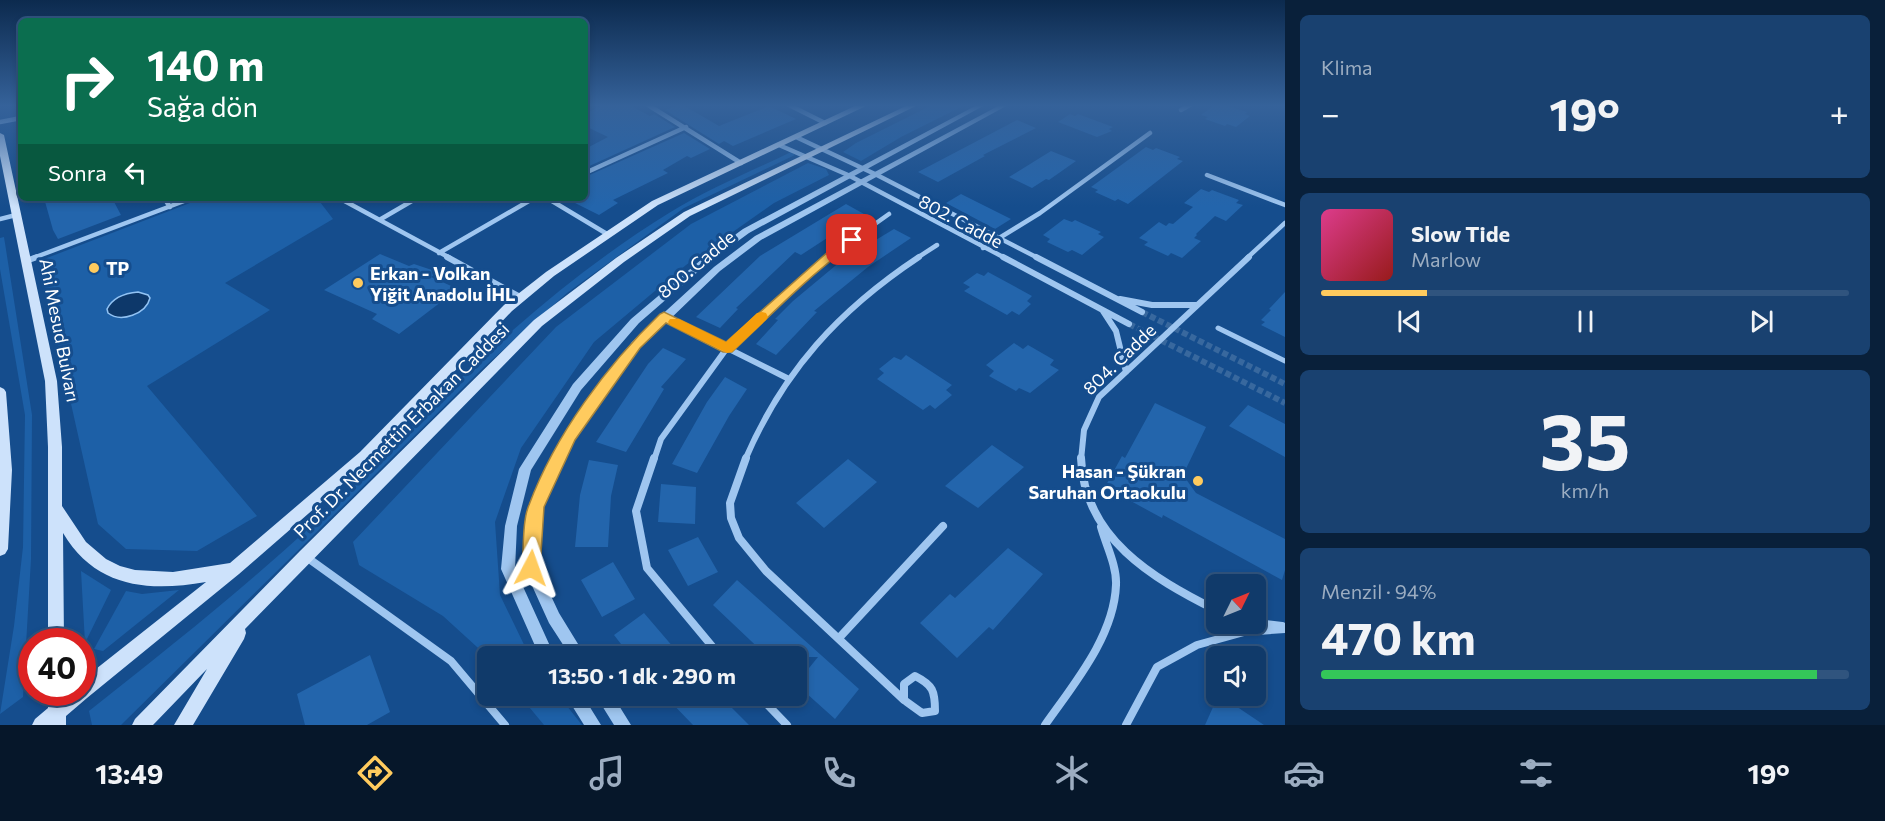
<!DOCTYPE html>
<html lang="tr">
<meta charset="utf-8">
<style>
body{margin:0;font-family:Commissioner,sans-serif;background:#194170;color:#f1f3f6;height:100vh;display:flex;flex-direction:column;font-size:22px;white-space:nowrap}
*{box-sizing:border-box;margin:0}
p{font-size:20px;color:#9cadc1}
.icon{flex:none;width:33px;height:33px;fill:none;stroke:currentColor;stroke-width:2;stroke-linecap:round;stroke-linejoin:round}
.map{position:relative;flex:1;overflow:hidden}
.drawer{display:flex;flex-direction:column;gap:15px;padding:15px;background:#09203a;width:600px}
.drawer>*{flex:none}
.guide{position:absolute;left:18px;top:18px;width:570px;height:183px;border-radius:9px;box-shadow:0 3px 9px #0003,0 0 0 2px #30547e;background:#0b6e4f;color:#fff;overflow:hidden}
.needle{width:39px;rotate:47deg}
.fabs{position:absolute;left:1206px;top:574px;display:grid;gap:12px}
.fabs a{display:grid;place-items:center;width:60px;height:60px;border-radius:9px;background:#103a6a;box-shadow:0 3px 9px #0003,0 0 0 2px #30547e;font-size:30px}
.speed{position:absolute;left:18px;top:628px;display:flex;gap:12px;font-size:30px;font-weight:700;text-align:center}
.speed>*{display:grid;place-content:center;width:78px;height:78px;border-radius:50%;background:#103a6a;box-shadow:0 3px 9px #0003,0 0 0 2px #30547e;line-height:1}
.speed .limit{border:9px solid #d22;background:#fff;color:#111}
.pin{position:absolute;display:grid;place-items:center;width:51px;height:51px;color:#fff;margin:-26px;border-radius:12px;box-shadow:0 3px 9px #0006}
.me{position:absolute;width:66px;margin:-33px;rotate:4deg;stroke-linejoin:round;filter:drop-shadow(0 0 4px #0008)}
.turn{display:flex;align-items:center;gap:21px;height:126px;padding:0 30px;font-size:27px}
.turn .icon{width:78px;height:78px;stroke-width:2.5}
.turn b{display:block;font-size:42px;line-height:51px}
.then{display:flex;align-items:center;height:57px;padding:0 30px;background:#0003;gap:12px;font-size:22px}
.big{font-size:45px;font-weight:700;line-height:1.1}
.drawer .tile{flex:1;display:flex;flex-direction:column;justify-content:center;gap:9px;min-width:0;padding:0 21px;border-radius:9px;background:#194170}
.drawer .dial{align-items:center;gap:0}
.dial b{font-size:78px;line-height:1}
.song{display:flex;align-items:center;gap:18px}
.cover{width:72px;height:72px;border-radius:9px;background:linear-gradient(135deg,hsl(330 70% 55%),hsl(0 70% 35%))}
.played{height:6px;border-radius:3px;background:linear-gradient(90deg,#ffcb5e 20%,#30547e 20%)}
.keys{display:flex;justify-content:space-around;direction:ltr}
.heat{display:flex;justify-content:space-between;align-items:center;font-size:33px;direction:ltr}
.charge{height:9px;border-radius:4px;background:linear-gradient(90deg,#34c759 94%,#30547e 0)}
.trip{position:absolute;left:477px;top:646px;width:330px;height:60px;border-radius:9px;background:#103a6a;box-shadow:0 3px 9px #0003,0 0 0 2px #30547e;font-weight:700;line-height:60px;text-align:center}
.dock{display:flex;height:96px;justify-content:space-around;align-items:center;background:#06172a;color:#9cadc1}
.dock .icon{width:42px;height:42px}
.dock .on{color:#ffcb5e}
.dock b{font-size:27px;color:#f1f3f6}
main{display:flex;flex:1;min-height:0}
.map>svg:first-child{display:block}
.green{fill:#1d60a7}
.water{fill:#0d386a;stroke:#91c2f3;stroke-width:1.5}
.building{fill:#2365ac}
.lines{fill:none;stroke-linecap:round;stroke-linejoin:round}
.minor-tunnel{stroke:#38689e;stroke-width:6;stroke-dasharray:6 3;stroke-linecap:butt}
.pedestrian{stroke:#9fc6f0;stroke-width:5}
.minor-far2{stroke:#9fc6f0;stroke-width:4.5}
.minor-far1{stroke:#9fc6f0;stroke-width:6}
.minor{stroke:#9fc6f0;stroke-width:8}
.tertiary{fill:#9fc6f0;fill-rule:evenodd}
.secondary{fill:#cde2fb;fill-rule:evenodd}
.route{fill:#ffcb5e;stroke:#a6843d;stroke-width:1.5}
.slow{fill:#f59e0b}
.poi-dot{fill:#ffcb5e;stroke:#154d8d;stroke-width:2}
.labels{text-anchor:middle;dominant-baseline:central;stroke-width:6;stroke-linejoin:round;paint-order:stroke}
.street-label{font-size:18px;fill:#fff;stroke:#154d8d}
.poi-label{font-size:18px;font-weight:bold;fill:#fff;stroke:#154d8d;text-anchor:start}
</style>
<main>
<div class="map">
<svg width="1285" height="725" viewBox="0 0 1285 725">
<rect width="100%" height="100%" fill="#154d8d"/>
<!-- green -->
<path class="green" d="M932 105H965L901 137 861 161 843 152 856 143Z
M791 152 795 155 684 208 567 293 484 367 121 725H92L89 711C165 651 241 591 312 525 381 462 443 391 513 330 562 287 614 247 669 213 707 189 750 172 791 152Z
M808 163 826 169 829 175 774 203 686 265 594 342 521 448 495 522 500 595 530 657H488L443 616 359 565 353 542 556 327 691 224Z
M203 198H317L333 219 225 283 270 310 147 386 257 516 197 551 126 549 98 524 39 261Z
M4 237 32 415 31 559 23 697 0 714 14 626 23 547 25 415 0 269V238Z
M81 571 111 590 85 643Z
M179 590 103 651 94 649 126 591 142 594Z
M520 696H559L582 725H544Z"/>
<!-- water -->
<path class="water" d="M138 292 148 295 150 298C146 314 121 323 108 313L107 309C113 297 126 293 138 292Z"/>
<!-- building -->
<path class="building" d="M602 105H629L650 116 654 114 675 127 585 168V149L608 137 585 126V114Z
M679 105H683L719 126 769 106 796 119 733 146 724 141 719 144 665 110Z
M1214 105H1225L1247 112 1245 114 1250 116 1236 127 1227 124 1225 126 1205 119 1208 117 1201 115Z
M1070 114 1075 116 1078 114 1113 127 1109 129 1112 131 1097 137 1058 122Z
M1017 120 1036 128 983 155 985 156 938 182 918 172Z
M684 133 710 149 691 158 687 156 663 170 668 173 613 200 618 203 599 215 565 198H585V177Z
M1146 147 1153 150 1156 148 1180 157 1177 159 1183 161 1128 204 1118 199 1115 201 1095 192 1098 190 1091 187Z
M1051 151 1076 161 1049 180 1046 179 1032 188 1009 177Z
M1201 189 1209 192 1212 190 1239 200 1236 203 1243 205 1226 221 1215 216 1196 234 1197 235 1194 238 1201 241 1182 258 1171 253 1168 256 1144 245 1148 242 1139 238 1159 222 1166 226 1169 223 1173 224 1193 207 1184 203Z
M961 194 1011 219 995 229 946 203Z
M44 198H112L121 215 58 239 53 230Z
M846 204 864 214 801 255 795 252 736 308 738 309 720 328 696 317 760 256Z
M1064 219 1072 222 1075 220 1101 232 1098 234 1104 237 1082 255 1072 250 1068 252 1047 242 1050 239 1043 235Z
M894 229 911 238 868 267 814 311 817 312 776 355 756 344 778 320 775 319 793 301 841 261Z
M380 254 409 266 414 264 438 272 431 277 458 289 399 334 372 319 377 314 324 290Z
M988 272 1032 296 1027 301 1031 304 1019 315 1012 311 1007 315 964 291 970 287 963 283 977 273 984 276Z
M1285 292V337L1261 325 1265 322 1261 320 1271 310 1269 309Z
M1014 343 1023 349 1028 345 1054 360 1050 365 1059 370 1030 393 1019 388 1016 391 989 376 994 371 986 365Z
M663 348 686 359 661 387 664 389 626 452 596 442 648 364Z
M906 355 952 385 946 390 952 395 935 409 930 405 923 410 877 379 884 373 879 369 894 357 901 360Z
M725 377 747 389 729 416 697 473 672 464 707 402Z
M1155 403 1206 427 1183 475 1196 493 1285 539V570L1282 580 1163 515 1162 518 1105 487 1122 456 1125 458Z
M1248 405 1285 424V457L1229 426Z
M992 445 1024 467 978 508 945 486Z
M848 459 877 482 824 528 796 503Z
M589 460 618 465 611 496 608 547H575L580 495Z
M661 484 696 487 695 524 658 522Z
M698 537 718 572 688 586 668 550Z
M1008 548 1043 574 993 630 989 627 957 658 920 623 950 594 955 598Z
M613 562 635 599 602 617 581 580Z
M737 580 859 689 835 719 796 684 818 657H768L713 605Z
M644 613 674 648 663 657H631L614 635Z
M370 655 390 712 367 725H305L297 694Z
M665 696H731L726 702 749 725H693Z
M1218 696H1221L1264 725H1205Z"/>
<g class="lines">
<!-- minor-tunnel -->
<path class="minor-tunnel" d="M1142 312 1285 384
M1129 324 1285 403"/>
<!-- pedestrian -->
<path class="pedestrian" d="M1218 328 1285 361"/>
<!-- minor-far2 -->
<path class="minor-far2" d="M648 105 741 163
M789 105 825 123
M1181 110 1190 105
M0 122 21 118
M796 137 877 175 1038 258
M779 145 848 175 1005 258
M585 173 686 127
M1207 175 1285 205
M164 198 170 207
M339 198 450 258
M547 198 607 234
M0 219 16 215
M381 219 417 198
M983 248 1040 213 1150 133
M439 253 534 198
M33 258 192 198
M827 258 889 214
M917 258 937 245
M1247 258 1285 223"/>
<!-- minor-far1 -->
<path class="minor-far1" d="M447 257 520 297
M1003 257 1129 324
M1036 257 1142 312
M26 261 37 257
M1120 299 1152 305H1197
M1103 311 1116 331 1126 372
M665 317 787 378
M654 460 661 439 727 348 828 257
M745 460C783 371 839 310 919 257
M1081 460 1084 430 1099 397 1249 257"/>
<!-- minor -->
<path class="minor" d="M654 458 636 511 647 568 721 657
M746 458 730 503 731 518 739 538 766 571 904 700
M1081 458C1084 538 1152 578 1216 610
M305 556 451 661 505 725
M1256 623 1282 626
M839 638 943 526
M915 676C933 685 935 691 935 711L922 713 904 700V684Z
M759 696 787 725
M1045 725C1073 685 1114 637 1116 585 1117 566 1106 545 1101 527
M1126 725 1157 667 1197 645 1244 632 1285 629"/>
<!-- tertiary -->
<path class="tertiary" d="M977 105H985L749 233 708 263 639 323 581 390 531 470 517 526 515 569 555 657H540L501 569 505 526 519 469 573 384 631 319 702 259 743 229Z
M1000 105H1008L761 240 720 271 640 348 574 439 542 507 538 568 559 613 586 657H571L549 623 524 568 530 507 565 434 632 342 714 267 755 236Z
M566 696H583L601 725H584Z
M596 696H613L631 725H614Z"/>
<!-- secondary -->
<path class="secondary" d="M857 105H868L658 205 554 276 512 311 370 460 239 574 87 698 66 716V725H32L35 719 48 708V693H82V680L206 582C148 592 96 588 63 533L64 642H48V447L45 381 0 156V133L4 135 57 381 62 447V506L86 542 106 559 120 566 135 570 173 572 230 563 360 452 504 305 546 272 652 201Z
M908 105H918L690 216 624 262 542 326 245 629 246 633 244 639 193 725H174L207 669 153 725H132L135 719 300 551 534 320 616 258 684 212Z
M0 387 4 389 6 392 12 470 8 549 5 554 0 556Z"/>
</g>
<!-- sky -->
<linearGradient id="sky" x2="0" y2="1"><stop stop-color="#0c2a4e"/><stop offset="0.51" stop-color="#35629a"/><stop offset="1" stop-color="#35629a" stop-opacity="0"/></linearGradient>
<rect width="1285" height="207" fill="url(#sky)"/>
<!-- route -->
<path class="route" d="M852 236 856 237V242C811 273 772 314 732 352H723L666 323 640 348 575 440 544 507 540 568 537 574 531 576 525 574 522 568C524 550 522 521 529 505 555 435 607 365 660 314L664 312 726 342 830 250Z"/>
<!-- slow -->
<path class="slow" d="M762 312 766 313 768 317 766 320 732 352 727 353 670 325 668 322 670 319H679L726 342 757 313Z"/>
<!-- markers -->
<g class="poi-dot">
<circle cx="94" cy="268" r="6"/>
<circle cx="358" cy="283" r="6"/>
<circle cx="1198" cy="481" r="6"/>
</g>
<g class="labels">
<!-- street labels -->
<g class="street-label">
<text transform="translate(961 221) rotate(28)">802. Cadde</text>
<text transform="translate(696 264) rotate(-40)">800. Cadde</text>
<text transform="translate(60 330) rotate(79)">Ahi Mesud Bulvarı</text>
<text transform="translate(1119 359) rotate(-44)">804. Cadde</text>
<text transform="translate(401 430) rotate(-45)">Prof. Dr. Necmettin Erbakan Caddesi</text>
</g>
<!-- poi labels -->
<g class="poi-label">
<text x="106" y="268">TP</text>
<text x="370" y="273">Erkan - Volkan<tspan x="370" dy="21">Yiğit Anadolu İHL</tspan></text>
<text x="1186" y="471" text-anchor="end">Hasan - Şükran<tspan x="1186" dy="21">Saruhan Ortaokulu</tspan></text>
</g>
</g>
</svg>
<div class="fabs">
<a><svg class="needle" viewBox="-14 -14 28 28"><path d="M0-13l5 13h-10z" fill="#e53935"/><path d="M0 13l5-13h-10z" fill="#9cadc1"/></svg></a>
<a><svg class="icon" aria-label="sound" viewBox="0 0 24 24"><path d="M4 9h4l5-4v14l-5-4H4zM17 9q2 3 0 6"/></svg></a>
</div>
<div class="speed"><div class="limit">40</div></div>
<div class="pin" style="left:852px;top:240px;background:#d93025"><svg class="icon" aria-label="arrive" viewBox="0 0 24 24"><path d="M6 21V4h12l-3 4 3 4H6"/></svg></div>
<svg class="me" style="left:531px;top:568px" viewBox="-20 -20 40 40"><path d="M0-17L14 15 0 8-14 15z" fill="#ffcb5e" stroke="#fff" stroke-width="4"/></svg>
<div class="trip">13:50 · 1 dk · 290 m</div>
<div class="guide">
<div class="turn"><svg class="icon" aria-label="right" viewBox="0 0 24 24"><path d="M7 20v-9h11M14 6l5 5-5 5"/></svg><div><b>140 m</b>Sağa dön</div></div>
<div class="then">Sonra<svg class="icon" aria-label="left" viewBox="0 0 24 24"><path d="M17 20v-9H6M10 6l-5 5 5 5"/></svg></div>
</div>
</div>
<section class="drawer">
<div class="tile"><p>Klima</p>
<div class="heat"><a>−</a><b class="big">19°</b><a>+</a></div>
</div>
<div class="tile">
<div class="song"><i class="cover"></i><div><b>Slow Tide</b><p>Marlow</p></div></div>
<div class="played"></div>
<div class="keys"><svg class="icon" aria-label="previous" viewBox="0 0 24 24"><path d="M18 5L8 12l10 7zM5 5v14"/></svg><svg class="icon" aria-label="pause" viewBox="0 0 24 24"><path d="M8 5v14M16 5v14"/></svg><svg class="icon" aria-label="next" viewBox="0 0 24 24"><path d="M6 5l10 7-10 7zM19 5v14"/></svg></div>
</div>
<div class="tile dial"><b>35</b><p>km/h</p></div>
<div class="tile"><p>Menzil · 94%</p><b class="big">470 km</b><div class="charge"></div></div>
</section>
</main>
<nav class="dock">
<b>13:49</b>
<svg class="icon on" aria-label="directions" viewBox="0 0 24 24"><path d="M12 3l9 9-9 9-9-9zM9 14v-3h6M13 9l2 2-2 2"/></svg>
<svg class="icon" aria-label="music" viewBox="0 0 24 24"><path d="M9 18V5l10-2v13"/><circle cx="6" cy="18" r="3"/><circle cx="16" cy="16" r="3"/></svg>
<svg class="icon" aria-label="phone" viewBox="0 0 24 24"><path d="M5 4h4l2 5-3 2q2 4 5 5l2-3 5 2v4C11 20 4 13 5 4z"/></svg>
<svg class="icon" aria-label="climate" viewBox="0 0 24 24"><path d="M12 3v18M4 7l16 10M4 17L20 7"/></svg>
<svg class="icon" aria-label="car" viewBox="0 0 24 24"><path d="M5 17H2v-5l4-1 3-4h7l3 4 3 1v5h-3M9 17h6M6 11h13"/><circle cx="7" cy="17" r="2"/><circle cx="17" cy="17" r="2"/></svg>
<svg class="icon" aria-label="filters" viewBox="0 0 24 24"><path d="M4 7h16M4 17h16"/><circle cx="9" cy="7" r="2"/><circle cx="15" cy="17" r="2"/></svg>
<b>19°</b>
</nav>
